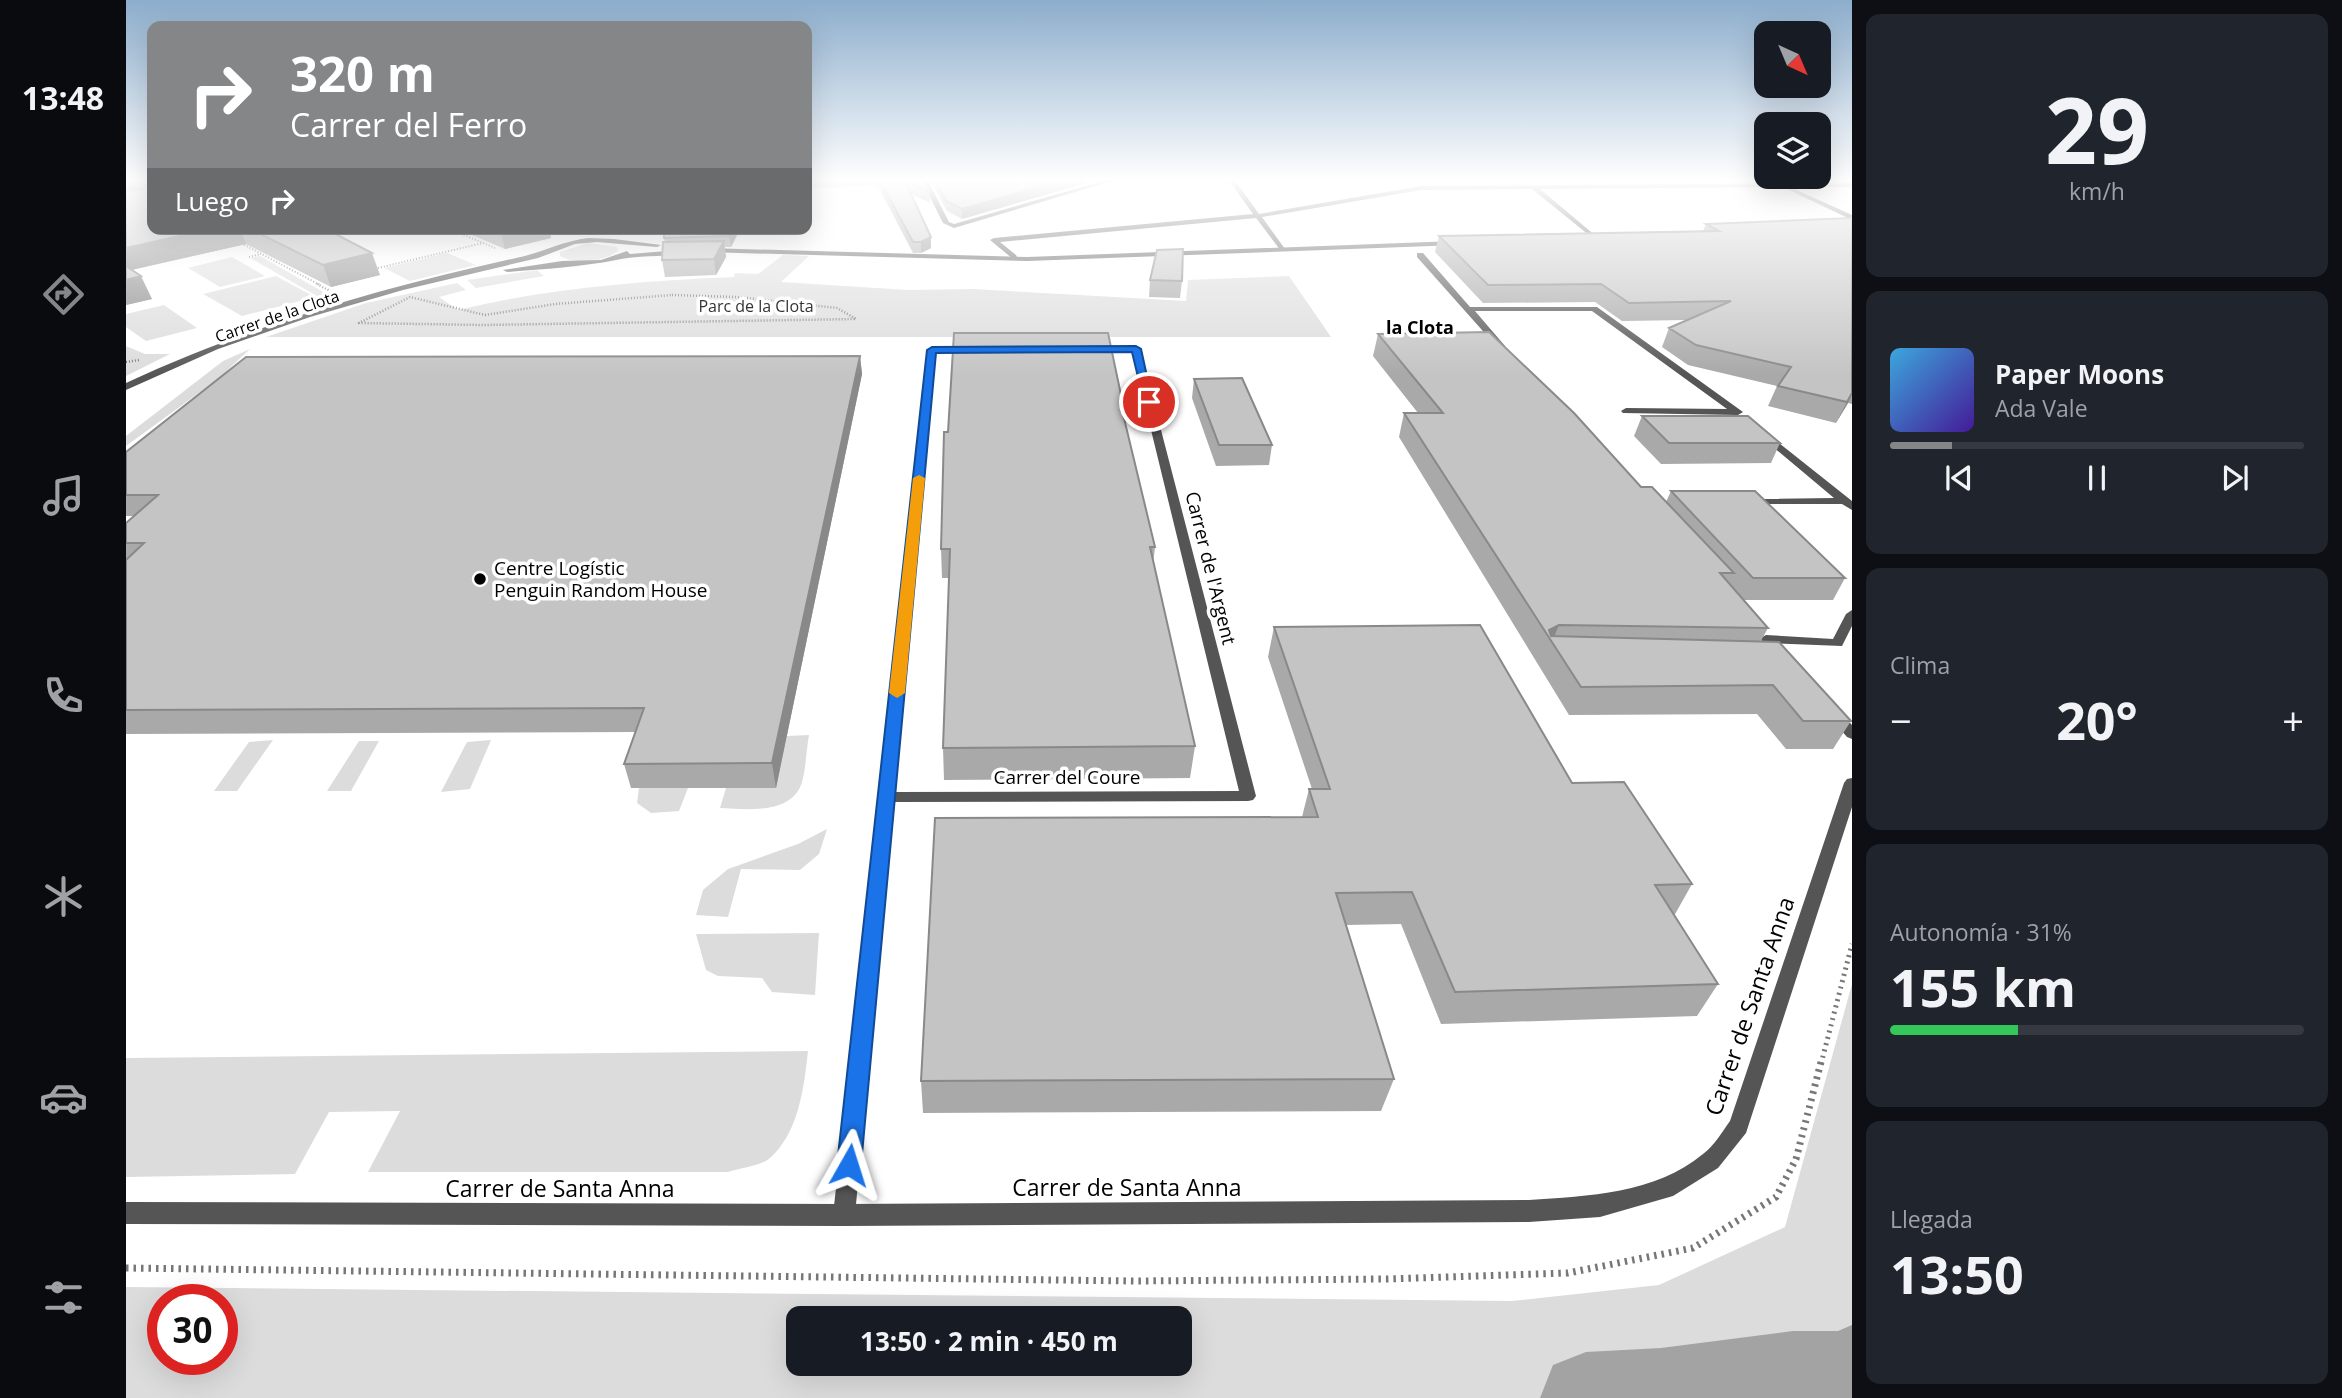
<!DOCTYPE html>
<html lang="es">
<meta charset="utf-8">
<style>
body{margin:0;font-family:"Open Sans",sans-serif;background:#20242c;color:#f1f3f6;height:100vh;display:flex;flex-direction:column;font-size:26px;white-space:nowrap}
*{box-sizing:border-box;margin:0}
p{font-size:23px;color:#9ea1a6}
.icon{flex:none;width:38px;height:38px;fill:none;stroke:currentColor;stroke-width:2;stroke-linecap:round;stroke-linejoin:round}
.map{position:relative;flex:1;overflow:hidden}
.drawer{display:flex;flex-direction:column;gap:14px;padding:14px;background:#0d0f14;width:490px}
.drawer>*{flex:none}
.guide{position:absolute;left:21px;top:21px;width:665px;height:214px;border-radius:14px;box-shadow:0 7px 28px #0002;background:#858687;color:#fff;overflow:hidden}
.needle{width:46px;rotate:136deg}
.buttons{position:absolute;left:1628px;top:21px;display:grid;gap:14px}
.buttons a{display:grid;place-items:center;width:77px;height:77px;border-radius:14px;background:#171b24;box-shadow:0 7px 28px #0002;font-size:35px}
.speed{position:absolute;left:21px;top:1284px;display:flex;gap:14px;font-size:35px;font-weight:700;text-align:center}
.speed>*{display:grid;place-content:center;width:91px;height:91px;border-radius:50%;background:#171b24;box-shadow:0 7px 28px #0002;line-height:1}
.speed .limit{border:10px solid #d22;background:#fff;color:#111}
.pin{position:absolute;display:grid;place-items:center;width:60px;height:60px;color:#fff;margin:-30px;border:4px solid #fff;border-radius:50%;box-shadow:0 2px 7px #0007}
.me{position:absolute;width:77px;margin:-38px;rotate:6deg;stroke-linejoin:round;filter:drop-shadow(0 0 5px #0008)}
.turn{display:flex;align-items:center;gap:24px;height:147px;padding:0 28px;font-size:32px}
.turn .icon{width:91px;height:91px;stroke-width:2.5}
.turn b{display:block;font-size:49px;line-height:60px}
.then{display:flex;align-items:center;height:66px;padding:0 28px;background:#0003;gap:14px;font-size:26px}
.big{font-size:52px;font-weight:700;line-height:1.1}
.drawer .card{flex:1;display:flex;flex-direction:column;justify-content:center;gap:10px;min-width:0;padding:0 24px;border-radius:14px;background:#20242c}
.drawer .dial{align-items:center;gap:0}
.dial b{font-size:91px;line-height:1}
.song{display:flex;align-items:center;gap:21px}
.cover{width:84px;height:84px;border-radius:10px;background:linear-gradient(135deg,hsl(200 70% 55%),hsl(260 70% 35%))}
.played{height:7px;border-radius:4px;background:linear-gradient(90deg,#858687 15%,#363941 15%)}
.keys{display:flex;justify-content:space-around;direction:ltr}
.heat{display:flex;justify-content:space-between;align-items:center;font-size:38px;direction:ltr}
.charge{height:10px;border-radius:5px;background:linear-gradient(90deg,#34c759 31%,#363941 0)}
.trip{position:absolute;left:660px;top:1306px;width:406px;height:70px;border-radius:14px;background:#171b24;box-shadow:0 7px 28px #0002;font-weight:700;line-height:70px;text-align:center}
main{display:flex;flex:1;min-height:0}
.tab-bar{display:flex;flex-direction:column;width:126px;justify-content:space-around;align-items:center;background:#090b0e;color:#9ea1a6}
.tab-bar .icon{width:49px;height:49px}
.tab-bar .active{color:#858687}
.tab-bar b{font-size:32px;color:#f1f3f6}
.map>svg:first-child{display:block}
.green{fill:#dcdcdc;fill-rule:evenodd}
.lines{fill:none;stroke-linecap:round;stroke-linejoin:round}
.river{fill:#a3a3a3;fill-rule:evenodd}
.path-far3{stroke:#777;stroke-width:2;stroke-dasharray:1 2;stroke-linecap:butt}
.path-far2{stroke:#777;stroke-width:2.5;stroke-dasharray:1 2;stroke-linecap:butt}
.path-far1{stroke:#777;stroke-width:5;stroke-dasharray:2 4.5;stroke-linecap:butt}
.path{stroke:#777;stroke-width:7;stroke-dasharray:2.5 5;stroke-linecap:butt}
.service{fill:#555;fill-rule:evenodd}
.minor{fill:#555;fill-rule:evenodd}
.tertiary{fill:#555;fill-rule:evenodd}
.wall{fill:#a9a9a9}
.shaded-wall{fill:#898989}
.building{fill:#c4c4c4;stroke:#898989;stroke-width:2}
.route{fill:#1a73e8;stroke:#114b97;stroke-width:2}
.slow{fill:#f59e0b}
.poi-dot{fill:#000;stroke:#fff;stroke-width:2.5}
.labels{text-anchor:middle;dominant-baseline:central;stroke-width:7;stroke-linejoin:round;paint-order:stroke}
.far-park-label{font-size:16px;fill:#333;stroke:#fff}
.far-street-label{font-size:16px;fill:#000;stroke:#fff}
.far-neighbourhood-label{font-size:18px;font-weight:bold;fill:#000;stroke:#fff}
.poi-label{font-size:19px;fill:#000;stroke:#fff;text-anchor:start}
.street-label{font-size:19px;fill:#000;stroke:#fff}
.near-street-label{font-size:23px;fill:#000;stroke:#fff}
</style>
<main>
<nav class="tab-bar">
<b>13:48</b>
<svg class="icon active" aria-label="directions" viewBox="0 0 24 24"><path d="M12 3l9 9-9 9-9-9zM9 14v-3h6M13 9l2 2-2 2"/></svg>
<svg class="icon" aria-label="music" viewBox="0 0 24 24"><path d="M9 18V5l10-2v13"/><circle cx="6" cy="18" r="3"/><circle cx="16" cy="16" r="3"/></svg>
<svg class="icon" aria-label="phone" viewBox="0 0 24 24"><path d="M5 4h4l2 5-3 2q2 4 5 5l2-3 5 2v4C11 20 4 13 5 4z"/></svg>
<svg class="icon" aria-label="climate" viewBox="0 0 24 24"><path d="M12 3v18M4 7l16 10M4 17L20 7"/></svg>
<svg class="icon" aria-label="car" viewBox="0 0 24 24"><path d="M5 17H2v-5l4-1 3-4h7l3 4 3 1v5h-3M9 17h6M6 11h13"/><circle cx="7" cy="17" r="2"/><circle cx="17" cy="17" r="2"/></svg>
<svg class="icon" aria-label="filters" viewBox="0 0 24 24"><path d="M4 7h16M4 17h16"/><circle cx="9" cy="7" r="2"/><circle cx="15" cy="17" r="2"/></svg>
</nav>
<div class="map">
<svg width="1726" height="1398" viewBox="0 0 1726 1398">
<rect width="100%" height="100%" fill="#fff"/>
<!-- green -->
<path class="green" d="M462 243 491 247 492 251C477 262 450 265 434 256V252Z
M321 253 350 265 284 281 258 268Z
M657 255 683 256 655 282 782 290 847 289 1060 301 1062 280 1163 276 1205 337H140L240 303 331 283 340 290 313 297 332 310C423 288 515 281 608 277L609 273 632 274Z
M134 256 208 298 198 300 124 258Z
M106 257 139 276 94 287 62 268Z
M411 270 418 276 350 288 341 280Z
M150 276 189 297 116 316 77 294Z
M38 305 71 328 20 341 0 327V314Z
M0 346 19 354H44L0 376Z
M124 349 92 379 0 446V436L97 361Z
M683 735C680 751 680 771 675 785 663 815 619 809 594 808L600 788 650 787 661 736Z
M147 740 111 791H88L123 742Z
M365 740 344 789 315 792 341 742Z
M233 741H253L225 791H201Z
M513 788H562L553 811 525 813 511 803Z
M701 829 693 854 674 870 615 869 602 917 570 915 577 890 602 869 672 844Z
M693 933 689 995 646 992 636 978 592 976 580 970 570 934Z
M1726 984V1398H0V1287L1386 1301 1533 1285 1659 1227ZM37 1300H96V1360H37ZM672 1318H1054V1363H672Z
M682 1051C678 1087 673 1132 644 1158 635 1166 614 1168 602 1172H242L274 1111 203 1112 169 1174 0 1177V1058Z"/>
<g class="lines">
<!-- river -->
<path class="river" d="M1726 1325V1398H1414L1427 1365 1460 1352 1535 1348 1667 1331H1712Z"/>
<!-- path-far3 -->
<path class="path-far3" d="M324 229 369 248
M113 242 194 285
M123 257 135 254
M252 268 357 243"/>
<!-- path-far2 -->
<path class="path-far2" d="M191 284 204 291
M546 295 611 297 711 308 730 319 357 325 233 323 284 297 359 315 429 304Z
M0 362 13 360"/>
<!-- path-far1 -->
<path class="path-far1" d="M1695 1064 1726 944"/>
<!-- path -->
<path class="path" d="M0 1268 1008 1281 1260 1279 1442 1273 1567 1248 1650 1197 1670 1159 1695 1062"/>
<!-- service -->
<path class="service" d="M1291 253H1297L1344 307H1471L1617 412 1612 415 1497 413 1495 411 1500 408 1601 409 1466 311H1349L1379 346 1372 348 1291 257Z
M1638 431 1726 501V510L1716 504H1618V500L1622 499 1708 498 1634 436 1633 434Z
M1726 610V626L1716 646 1640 643 1633 639 1640 635 1707 639 1720 614Z
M1708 709 1713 711 1726 725V739L1721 737 1701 714Z"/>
<!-- minor -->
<path class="minor" d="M798 179H804L803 183 823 222 828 224 984 179H993L828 228 817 223 797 183Z
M1102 179H1108L1133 214 1295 186 1726 183V187H1664L1726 215V220L1657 187 1414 189 1471 237 1469 240 1406 189 1295 190 1136 217 1159 249 1155 251 1130 218 874 242 890 255 891 257 887 259 864 240 868 238 1127 214Z
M970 346H1010L1014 349 1130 796 1127 800 1122 801 768 802 729 1215 726 1223 718 1226 710 1223 707 1215 803 348 844 347 848 350 844 353H810L769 792 1113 791 1006 352 967 351 966 349Z"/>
<!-- tertiary -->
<path class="tertiary" d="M462 238 488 239 535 245 531 247 471 242 449 244 412 258 277 290 184 317 92 349 0 390V383C124 325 256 288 390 258 415 253 437 241 462 238Z
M1329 241 1332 245 901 261 580 252 576 250 580 248 901 257Z
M553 250 556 254C534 257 511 255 490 260 455 267 418 269 381 272L377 270 436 261 475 260 501 251 504 254Z
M1726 778V807L1620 1133 1592 1168 1547 1196 1474 1217 1403 1222 718 1226 0 1224V1202L718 1204 1403 1200C1462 1196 1529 1194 1577 1154 1588 1146 1596 1132 1604 1121L1718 783 1721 779Z"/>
</g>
<!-- wall -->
<path class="wall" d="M0 179H26V229H200L254 275 205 287 120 244 6 270 26 299 0 305Z
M681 179H797L804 193V203L785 194 805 237V248L795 253H787L752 186 681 188Z
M806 179H960V183L836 219 821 211 806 183Z
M1726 218V404L1722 403 1710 423 1642 406 1651 386 1562 365 1536 347 1543 328 1561 320 1496 321 1469 302 1357 303 1309 252 1313 236 1577 231 1580 224Z
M332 229H423L425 238 379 249Z
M614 229 605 247H598L600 257 590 275 539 277 536 260 539 242 538 238Z
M1024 280 1056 281 1054 298 1023 297Z
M1252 334 1540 502 1545 491 1719 578 1707 600H1617L1642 628 1635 641 1725 721 1707 749H1660L1631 714 1443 715 1273 437 1278 413H1292L1247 356Z
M734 356 736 374 650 788H505L498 764 509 732 0 734V523L8 516H0V452Z
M1068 379 1146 445 1143 465 1090 466 1066 398Z
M999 414V422L1029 547 1027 564 1069 746 1064 778 818 780 817 748 823 578H816L815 549 818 432Z
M1516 416 1654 443 1645 463 1535 464 1508 436Z
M1148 627 1446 783 1566 884 1548 916 1592 984 1571 1016 1315 1024 1275 924 1220 925 1268 1079 1255 1111 797 1113 795 1081 1176 817 1183 789H1186L1142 657Z"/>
<!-- shaded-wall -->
<path class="shaded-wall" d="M940 179H960V183L836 219V209Z
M8 182 16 201 0 204V183Z
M85 229H114L120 244 0 271V248Z
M374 229H423L425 238 379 249Z
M607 229H614L605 247 603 236Z
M805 237V248L795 253V242Z
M598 241 600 257 590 275 588 259Z
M246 253 254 275 205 287 197 265Z
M15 276 26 299 0 305V280Z
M734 356 736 374 650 788 646 763Z
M1726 393 1722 403 1710 423 1721 402Z
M1433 625 1426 642 1423 630Z"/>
<!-- building -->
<path class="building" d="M0 179H2L8 182 0 183Z
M19 179H26V229H85L0 248V191L19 189Z
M753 179H797L804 193 779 181 805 237 795 242H787Z
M809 179H940L836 209 820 201Z
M1726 218V393L1721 402 1652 386 1665 367 1570 345 1543 328 1605 301 1503 303 1475 284 1362 285 1313 236 1593 231 1580 224Z
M124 229H200L246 253 197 265Z
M538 229H607L603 236 538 238Z
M598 241 588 259 536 260 537 242Z
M1057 249 1056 281 1024 280 1031 250Z
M0 266 15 276 0 280Z
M1363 332 1448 413 1515 487H1526L1608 573H1594L1642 628 1433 625 1423 630 1425 636 1653 642 1725 721H1677L1647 685 1455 687 1278 413H1317L1252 334Z
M828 333H982L999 414H997L1029 547H1024L1069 746 817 748 824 549H815L818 432H822Z
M734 356 646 763 498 764 518 708 0 710V560L18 543H0V523L32 495H0V452L120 357Z
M1116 378 1146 445H1093L1068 379Z
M1516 416H1622L1654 443H1543Z
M1545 491H1629L1719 578H1627Z
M1354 625 1446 783 1498 782 1566 884 1529 885 1592 984 1329 992 1286 892 1210 893 1268 1079 795 1081 809 818 1192 817 1183 789H1204L1148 627Z"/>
<!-- sky -->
<linearGradient id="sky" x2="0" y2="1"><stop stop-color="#8cadcc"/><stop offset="0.48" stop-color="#fff"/><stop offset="1" stop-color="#fff" stop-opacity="0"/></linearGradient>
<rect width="1726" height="375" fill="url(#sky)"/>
<!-- route -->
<path class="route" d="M1010 346 1015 349 1027 404 1018 402 1006 352 810 353 735 1165 732 1173 723 1176 715 1173 711 1165 801 350 806 347Z"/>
<!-- slow -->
<path class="slow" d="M793 475 799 478 779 693 771 698 763 693 787 478Z"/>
<!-- markers -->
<circle class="poi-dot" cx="354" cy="579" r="7"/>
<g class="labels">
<!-- far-park labels -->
<g class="far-park-label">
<text x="630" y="306">Parc de la Clota</text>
</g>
<!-- far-street labels -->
<g class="far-street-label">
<text transform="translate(151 316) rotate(-19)">Carrer de la Clota</text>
</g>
<!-- far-neighbourhood labels -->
<g class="far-neighbourhood-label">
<text x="1294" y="327">la Clota</text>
</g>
<!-- poi labels -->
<g class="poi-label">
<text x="368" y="568">Centre Logístic<tspan x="368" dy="22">Penguin Random House</tspan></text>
</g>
<!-- street labels -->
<g class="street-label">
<text transform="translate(1085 568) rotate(76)">Carrer de l'Argent</text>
<text x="941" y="777">Carrer del Coure</text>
</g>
<!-- near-street labels -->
<g class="near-street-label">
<text transform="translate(1623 1006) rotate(-71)">Carrer de Santa Anna</text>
<text x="1001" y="1187">Carrer de Santa Anna</text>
<text x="434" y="1188">Carrer de Santa Anna</text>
</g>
</g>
</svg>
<div class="buttons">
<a><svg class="needle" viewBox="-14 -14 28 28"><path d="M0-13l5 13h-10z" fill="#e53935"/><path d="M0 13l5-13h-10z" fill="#9ea1a6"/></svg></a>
<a><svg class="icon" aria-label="layers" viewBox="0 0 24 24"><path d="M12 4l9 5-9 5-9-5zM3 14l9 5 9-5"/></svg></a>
</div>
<div class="speed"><div class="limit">30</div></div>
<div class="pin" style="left:1023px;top:402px;background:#d93025"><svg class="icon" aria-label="arrive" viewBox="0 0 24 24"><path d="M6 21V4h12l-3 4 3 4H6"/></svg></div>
<svg class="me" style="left:723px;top:1165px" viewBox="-20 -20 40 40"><path d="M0-17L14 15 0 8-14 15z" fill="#1a73e8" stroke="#fff" stroke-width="4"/></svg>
<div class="trip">13:50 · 2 min · 450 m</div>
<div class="guide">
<div class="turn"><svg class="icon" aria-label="right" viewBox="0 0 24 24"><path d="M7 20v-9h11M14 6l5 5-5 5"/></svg><div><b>320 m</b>Carrer del Ferro</div></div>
<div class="then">Luego<svg class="icon" aria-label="right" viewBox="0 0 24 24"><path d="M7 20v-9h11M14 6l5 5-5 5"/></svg></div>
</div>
</div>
<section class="drawer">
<div class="card dial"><b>29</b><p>km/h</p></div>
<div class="card">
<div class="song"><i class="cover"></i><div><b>Paper Moons</b><p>Ada Vale</p></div></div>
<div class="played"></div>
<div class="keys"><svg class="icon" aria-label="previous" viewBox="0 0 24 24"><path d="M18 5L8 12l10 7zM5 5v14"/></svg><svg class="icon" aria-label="pause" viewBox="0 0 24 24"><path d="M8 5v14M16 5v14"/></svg><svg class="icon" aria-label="next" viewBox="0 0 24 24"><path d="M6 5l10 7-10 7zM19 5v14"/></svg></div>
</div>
<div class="card"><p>Clima</p>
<div class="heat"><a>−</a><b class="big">20°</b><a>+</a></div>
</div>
<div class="card"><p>Autonomía · 31%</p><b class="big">155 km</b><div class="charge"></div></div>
<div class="card"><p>Llegada</p><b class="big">13:50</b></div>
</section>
</main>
